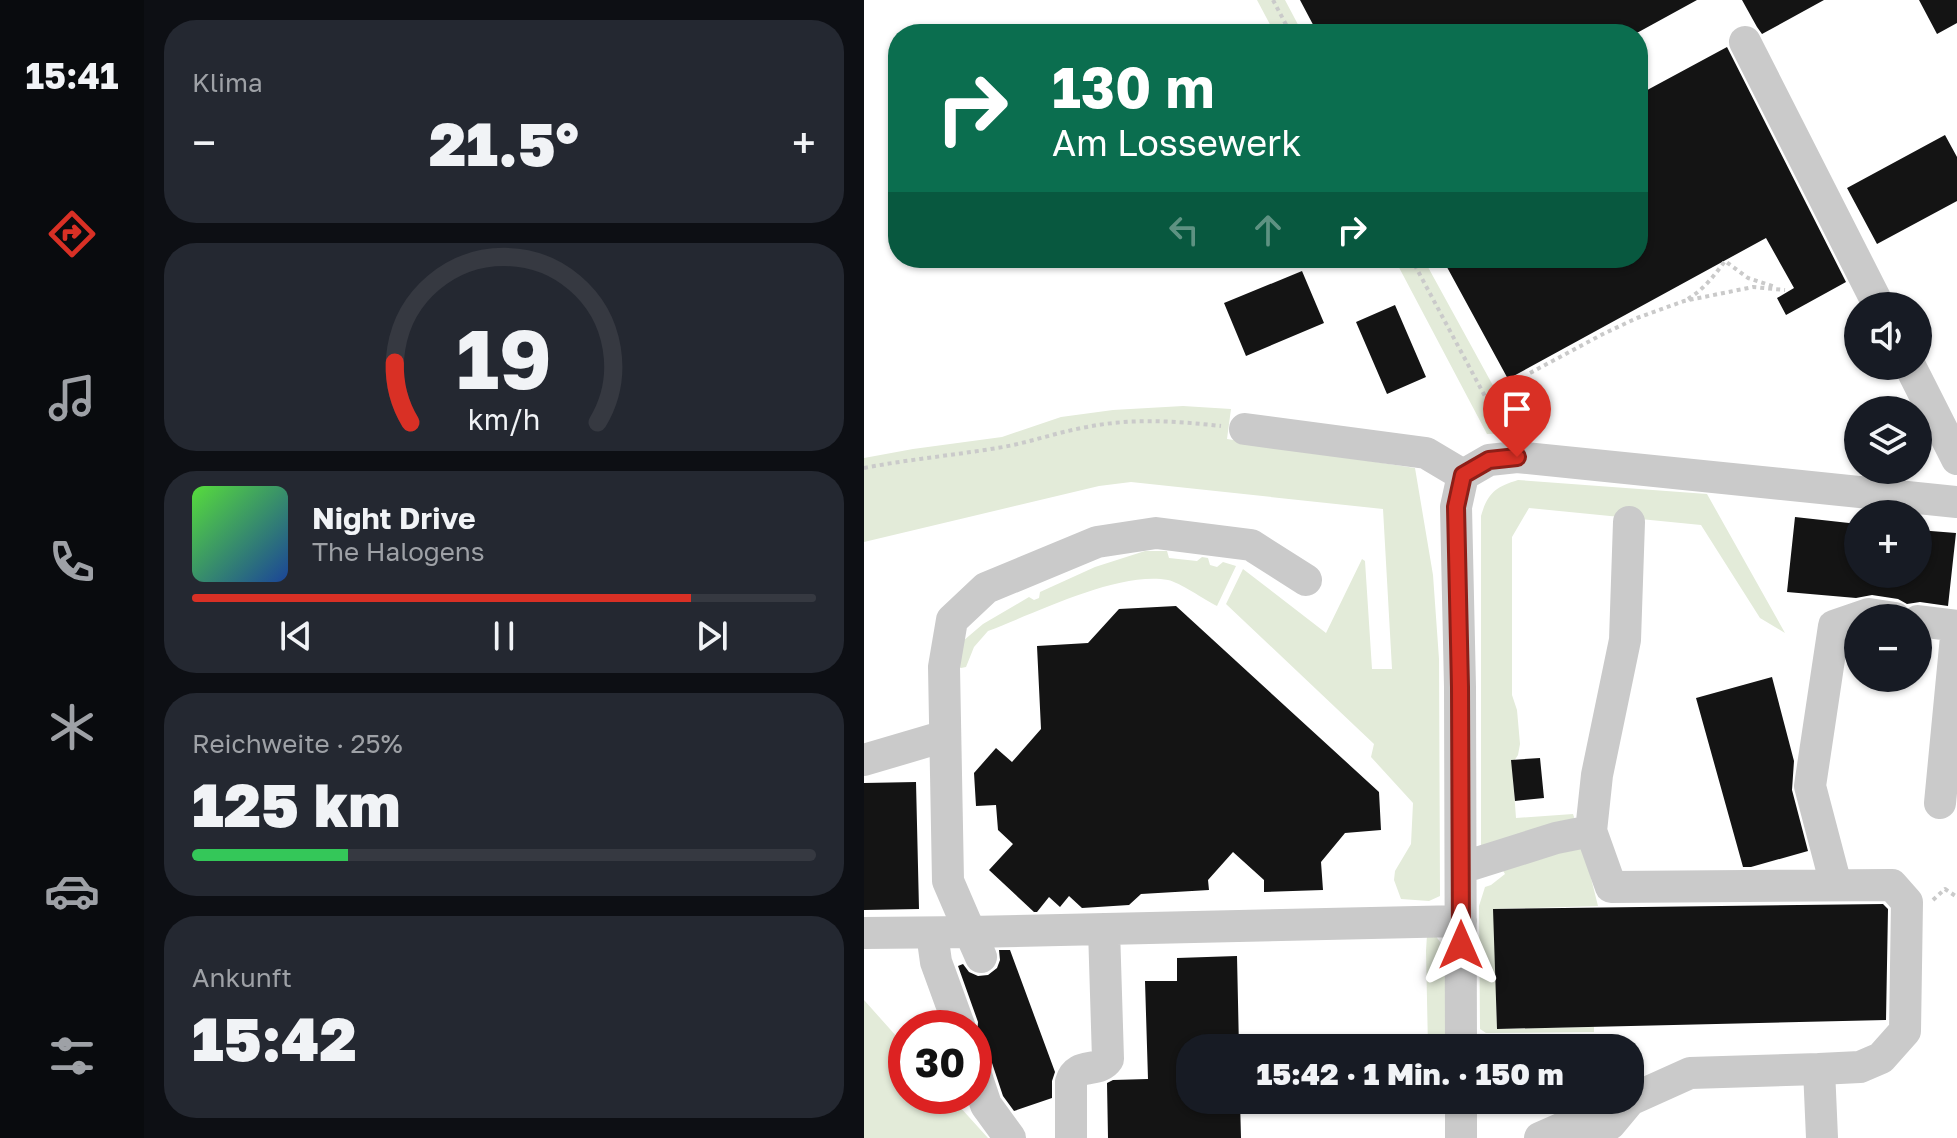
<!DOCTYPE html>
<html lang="de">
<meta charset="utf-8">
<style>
body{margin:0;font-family:"Golos Text",sans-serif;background:#242831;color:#f1f3f6;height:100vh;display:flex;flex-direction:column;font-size:30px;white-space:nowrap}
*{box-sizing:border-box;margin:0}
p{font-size:26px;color:#9ea1a6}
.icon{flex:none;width:44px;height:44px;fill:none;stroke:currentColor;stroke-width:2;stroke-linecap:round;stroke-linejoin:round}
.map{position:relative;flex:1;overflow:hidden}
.panel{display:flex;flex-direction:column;gap:20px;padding:20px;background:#0d0f14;width:720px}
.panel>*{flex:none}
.banner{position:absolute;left:24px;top:24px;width:760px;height:244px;border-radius:32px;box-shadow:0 2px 6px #0004;background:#0b6e4f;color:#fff;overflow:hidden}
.controls{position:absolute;left:980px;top:292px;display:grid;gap:16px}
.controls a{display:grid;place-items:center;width:88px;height:88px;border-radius:50%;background:#171b24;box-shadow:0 2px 6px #0004;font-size:40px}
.speed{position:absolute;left:24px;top:1010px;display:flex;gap:16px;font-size:40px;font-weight:700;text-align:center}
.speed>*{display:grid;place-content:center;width:104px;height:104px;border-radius:50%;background:#171b24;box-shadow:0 2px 6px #0004;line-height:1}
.speed .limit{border:12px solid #d22;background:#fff;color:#111}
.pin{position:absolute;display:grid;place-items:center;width:68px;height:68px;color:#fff;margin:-82px -34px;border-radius:50% 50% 50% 0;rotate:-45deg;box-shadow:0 0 8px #0007}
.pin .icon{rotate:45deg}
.me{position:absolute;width:88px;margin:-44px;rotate:0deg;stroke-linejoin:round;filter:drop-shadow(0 0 6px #0008)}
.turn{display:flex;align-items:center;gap:28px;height:168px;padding:0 32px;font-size:36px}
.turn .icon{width:104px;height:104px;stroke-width:2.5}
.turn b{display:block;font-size:56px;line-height:68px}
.lanes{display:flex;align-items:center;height:76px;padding:0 32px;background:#0003;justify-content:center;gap:40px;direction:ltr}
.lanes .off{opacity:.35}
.big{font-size:60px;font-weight:800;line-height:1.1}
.panel .widget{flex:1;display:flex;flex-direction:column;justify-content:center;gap:12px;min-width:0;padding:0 28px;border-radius:32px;background:#242831}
.panel .dial{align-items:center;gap:0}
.dial svg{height:208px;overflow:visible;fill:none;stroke:#363941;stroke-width:7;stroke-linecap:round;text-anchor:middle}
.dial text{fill:#f1f3f6;stroke:none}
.song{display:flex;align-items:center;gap:24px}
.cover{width:96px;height:96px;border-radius:12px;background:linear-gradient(135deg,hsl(110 70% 55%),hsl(220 70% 35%))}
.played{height:8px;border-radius:4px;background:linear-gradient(90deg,#d93025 80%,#363941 80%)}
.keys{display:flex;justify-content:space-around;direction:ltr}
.heat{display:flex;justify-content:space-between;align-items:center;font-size:44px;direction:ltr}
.charge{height:12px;border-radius:6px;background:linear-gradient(90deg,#34c759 25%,#363941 0)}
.trip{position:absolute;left:312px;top:1034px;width:468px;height:80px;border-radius:32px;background:#171b24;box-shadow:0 2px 6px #0004;font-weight:800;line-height:80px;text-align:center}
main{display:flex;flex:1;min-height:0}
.tabs{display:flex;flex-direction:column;width:144px;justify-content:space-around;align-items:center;background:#090b0e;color:#9ea1a6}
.tabs .icon{width:56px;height:56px}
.tabs .current{color:#d93025}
.tabs b{font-size:36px;color:#f1f3f6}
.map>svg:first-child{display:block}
.green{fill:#e3ebd9}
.building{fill:#141414}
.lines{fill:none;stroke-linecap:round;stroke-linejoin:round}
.path{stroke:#cacaca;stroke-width:4;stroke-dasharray:4 4;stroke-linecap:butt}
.minor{stroke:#cacaca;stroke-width:32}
.route-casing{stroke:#8d1f18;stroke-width:20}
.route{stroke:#d93025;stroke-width:14}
</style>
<main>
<nav class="tabs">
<b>15:41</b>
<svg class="icon current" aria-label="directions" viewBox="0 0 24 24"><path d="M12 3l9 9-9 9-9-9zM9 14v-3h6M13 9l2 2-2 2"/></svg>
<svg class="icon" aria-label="music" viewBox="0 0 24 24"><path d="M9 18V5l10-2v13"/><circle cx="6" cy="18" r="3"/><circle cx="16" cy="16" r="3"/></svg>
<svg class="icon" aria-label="phone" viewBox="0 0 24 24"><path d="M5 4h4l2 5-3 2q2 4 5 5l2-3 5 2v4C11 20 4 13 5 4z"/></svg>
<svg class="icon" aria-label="climate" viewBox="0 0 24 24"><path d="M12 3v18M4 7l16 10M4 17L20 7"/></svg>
<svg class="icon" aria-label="car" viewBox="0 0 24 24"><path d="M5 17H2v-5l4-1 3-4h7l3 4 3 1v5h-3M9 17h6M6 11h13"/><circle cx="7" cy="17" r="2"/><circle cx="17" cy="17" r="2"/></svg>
<svg class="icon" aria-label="filters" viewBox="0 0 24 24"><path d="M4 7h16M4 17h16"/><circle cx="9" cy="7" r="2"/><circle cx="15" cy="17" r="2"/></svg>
</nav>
<section class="panel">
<div class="widget"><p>Klima</p>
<div class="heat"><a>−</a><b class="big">21.5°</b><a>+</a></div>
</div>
<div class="widget dial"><svg viewBox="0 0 100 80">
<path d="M14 69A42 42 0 1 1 86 69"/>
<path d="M14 69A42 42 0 0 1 8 46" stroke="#d93025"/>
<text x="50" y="56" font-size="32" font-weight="700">19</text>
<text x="50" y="72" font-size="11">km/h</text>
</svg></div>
<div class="widget">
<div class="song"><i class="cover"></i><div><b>Night Drive</b><p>The Halogens</p></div></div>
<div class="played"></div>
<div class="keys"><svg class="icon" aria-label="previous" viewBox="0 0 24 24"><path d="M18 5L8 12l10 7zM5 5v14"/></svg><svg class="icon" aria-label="pause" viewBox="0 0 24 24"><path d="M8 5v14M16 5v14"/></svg><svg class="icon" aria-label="next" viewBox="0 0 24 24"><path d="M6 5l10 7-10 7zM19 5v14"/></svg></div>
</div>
<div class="widget"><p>Reichweite · 25%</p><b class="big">125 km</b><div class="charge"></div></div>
<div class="widget"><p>Ankunft</p><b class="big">15:42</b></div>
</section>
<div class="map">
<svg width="1093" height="1138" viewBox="0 0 1093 1138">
<rect width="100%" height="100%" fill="#fff"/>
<!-- green -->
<path class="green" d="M393 0H421L439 34H411Z
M530 258H559L655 433 623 434Z
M319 406 367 409 363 439 551 468 569 575 575 659 576 896 565 901 537 899 530 880 531 871 547 844 549 803 507 757 510 744 362 604 379 569 462 633 498 559 501 561 508 669H528L519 509 267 482 235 486 0 542V458L49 449 138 437 197 417 249 410Z
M654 480 843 494 921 633 896 618 837 525 665 508 648 537V695L653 710 656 744 654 755 648 764 652 818 709 814 710 817 709 823 617 848V516C624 492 632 487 654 480Z
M281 551H303L305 558 333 561 338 557 344 558 346 565 353 567 359 562 372 566 353 606C341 600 315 582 304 580 254 571 172 613 124 631L110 647 102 667 97 668 93 666 99 641 119 624 165 597 170 600 175 598 176 592 231 567Z
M713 848 720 850 734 906 630 909 633 1029 730 1027V1032L622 1033 616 1029 615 906 621 887 627 885 641 874 638 869Z
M563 935H571L582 950 583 1038 578 1039V1048H564L562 951Z
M0 1000 42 1047V1096H86L124 1138H0Z"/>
<!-- building -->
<path class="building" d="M436 0H833L771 34H454Z
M878 0H960L898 34 893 27Z
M1055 0H1093V23L1073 34Z
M863 47 982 282 922 315 913 298 930 288 902 238 644 379 578 258H774V95Z
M1081 135 1093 157V201L1013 244 983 188Z
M438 271 460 323 382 356 360 303Z
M531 305 562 377 523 394 492 322Z
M931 517 994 524V574H1054V530L1092 533 1084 606 1056 602 1043 604 1034 599 1008 595 992 598 923 592Z
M312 606 515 792 517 830 481 833 457 862 459 890 400 892V880L369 852 344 880 345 890 277 894 265 905 218 908 205 896 196 907 185 897 173 912H170L125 870 149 844 134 830 132 805 112 806 110 773 132 748 148 762 177 729 173 646 224 643 255 609Z
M908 677 930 761 928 790 944 851 887 867H879L832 698Z
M676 758 680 798 651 801 647 760Z
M52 782 55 909 0 910V783Z
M1019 904 1024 909 1022 1020 633 1029 629 909Z
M135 950H146L191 1072 188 1081V1098L150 1111 139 1096 128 1063 120 1053 113 1035 114 1022 94 966 99 964 105 972 114 976 124 975 133 968 136 960Z
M373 956 375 1048H326V1100H376L377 1138H244L243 1083 249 1080 284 1079 281 981H313V958Z"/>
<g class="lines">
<!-- path -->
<path class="path" d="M409 0 427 34
M547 258 639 430
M824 299C840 289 850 276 861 261L884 278 911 287
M666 373 739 334 773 318 820 301 889 287 921 290
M0 468C46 459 93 455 139 447 167 442 194 432 223 427 267 418 312 421 357 426
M1069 900 1081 889 1093 897"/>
<!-- minor -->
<path class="minor" d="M881 42 1015 306
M1046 366 1093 459
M381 429 562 453 599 475
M442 580 387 545 292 533 233 542 122 588 88 620 80 667 84 881 106 932 597 921
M1054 621 1093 626 1076 803
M0 760 81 736
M727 831 733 775 761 640 765 522
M597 868 692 838 727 831 747 887 1028 885 1043 902 1041 1031 1017 1058 996 1067 955 1069
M972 885 946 786 970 626 1005 614 1031 618
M0 933 106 932 117 957
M68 933 72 962 96 1028
M597 1048 596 687 592 507 599 475 625 460 653 457 1093 502
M110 1069 122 1105 146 1138
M207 1138V1082C213 1061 234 1074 244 1059L240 929
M597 1138V1100
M676 1138 733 1113
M714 1138 746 1124 766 1100 826 1073 955 1069 958 1138"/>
</g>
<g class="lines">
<defs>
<path id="route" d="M597 945 596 687 592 507 599 475 625 460 653 457"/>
</defs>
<!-- route casing -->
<use href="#route" class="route-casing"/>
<!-- route -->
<use href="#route" class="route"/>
</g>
</svg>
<div class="controls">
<a><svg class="icon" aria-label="sound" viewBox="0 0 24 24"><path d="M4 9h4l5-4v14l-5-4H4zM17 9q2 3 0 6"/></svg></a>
<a><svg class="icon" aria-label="layers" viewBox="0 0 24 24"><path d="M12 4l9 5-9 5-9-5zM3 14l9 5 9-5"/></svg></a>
<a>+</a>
<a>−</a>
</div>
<div class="speed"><div class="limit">30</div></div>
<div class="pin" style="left:653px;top:457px;background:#d93025"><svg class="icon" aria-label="arrive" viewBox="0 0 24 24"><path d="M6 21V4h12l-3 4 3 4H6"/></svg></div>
<svg class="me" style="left:597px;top:945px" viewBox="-20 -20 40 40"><path d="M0-17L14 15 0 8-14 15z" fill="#d93025" stroke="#fff" stroke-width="4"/></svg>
<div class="trip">15:42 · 1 Min. · 150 m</div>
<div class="banner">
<div class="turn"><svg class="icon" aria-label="right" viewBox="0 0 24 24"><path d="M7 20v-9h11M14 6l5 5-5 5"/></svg><div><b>130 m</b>Am Lossewerk</div></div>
<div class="lanes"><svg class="icon off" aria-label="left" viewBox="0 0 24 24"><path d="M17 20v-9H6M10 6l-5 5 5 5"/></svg><svg class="icon off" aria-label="ahead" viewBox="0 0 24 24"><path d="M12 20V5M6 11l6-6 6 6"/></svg><svg class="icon" aria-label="right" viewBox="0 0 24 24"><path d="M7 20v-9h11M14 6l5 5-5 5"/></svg></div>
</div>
</div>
</main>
